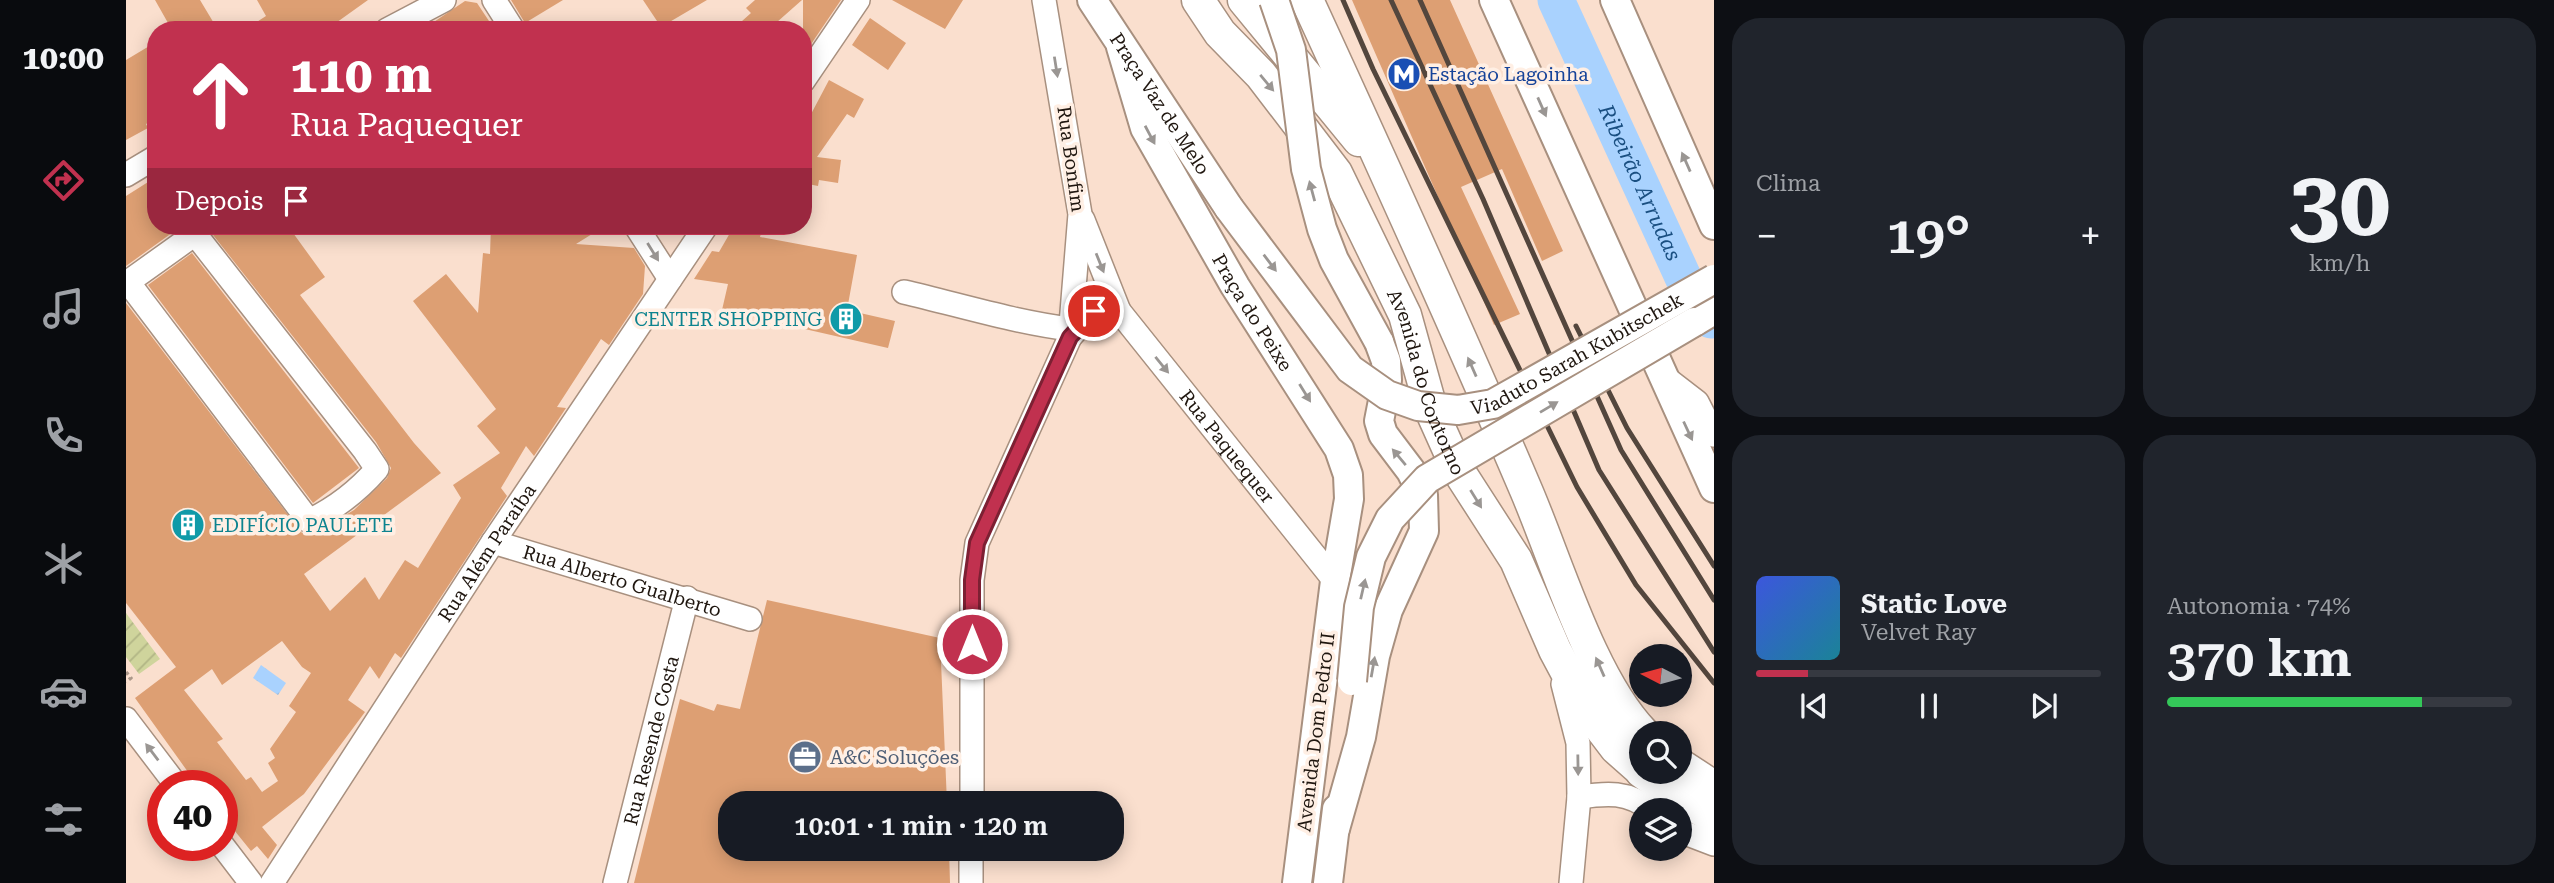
<!DOCTYPE html>
<html lang="pt">
<meta charset="utf-8">
<style>
body{margin:0;font-family:"Roboto Serif",serif;background:#20242c;color:#f1f3f6;height:100vh;display:flex;flex-direction:column;font-size:26px;white-space:nowrap}
*{box-sizing:border-box;margin:0}
p{font-size:23px;color:#9ea1a6}
.icon{flex:none;width:38px;height:38px;fill:none;stroke:currentColor;stroke-width:2;stroke-linecap:round;stroke-linejoin:round}
.map{position:relative;flex:1;overflow:hidden}
.sheet{display:flex;flex-direction:column;gap:18px;padding:18px;background:#0d0f14;width:840px}
.sheet>*{flex:none}
.top-card{position:absolute;left:21px;top:21px;width:665px;height:214px;border-radius:28px;box-shadow:0 4px 18px #0003;background:#c1314f;color:#fff;overflow:hidden}
.needle{width:46px;rotate:276deg}
.tools{position:absolute;left:1503px;top:644px;display:grid;gap:14px}
.tools a{display:grid;place-items:center;width:63px;height:63px;border-radius:50%;background:#171b24;box-shadow:0 4px 18px #0003;font-size:35px}
.speed{position:absolute;left:21px;top:770px;display:flex;gap:14px;font-size:35px;font-weight:700;text-align:center}
.speed>*{display:grid;place-content:center;width:91px;height:91px;border-radius:50%;background:#171b24;box-shadow:0 4px 18px #0003;line-height:1}
.speed .limit{border:10px solid #d22;background:#fff;color:#111}
.pin{position:absolute;display:grid;place-items:center;width:60px;height:60px;color:#fff;margin:-30px;border:4px solid #fff;border-radius:50%;box-shadow:0 2px 7px #0007}
.me{position:absolute;width:77px;margin:-38px;rotate:0deg;stroke-linejoin:round;filter:drop-shadow(0 0 5px #0008)}
.turn{display:flex;align-items:center;gap:24px;height:147px;padding:0 28px;font-size:32px}
.turn .icon{width:91px;height:91px;stroke-width:2.5}
.turn b{display:block;font-size:49px;line-height:60px}
.then{display:flex;align-items:center;height:66px;padding:0 28px;background:#0003;gap:14px;font-size:26px}
.big{font-size:52px;font-weight:600;line-height:1.1}
.sheet .widget{flex:1;display:flex;flex-direction:column;justify-content:center;gap:10px;min-width:0;padding:0 24px;border-radius:28px;background:#20242c}
.sheet .dial{align-items:center;gap:0}
.dial b{font-size:91px;line-height:1}
.song{display:flex;align-items:center;gap:21px}
.cover{width:84px;height:84px;border-radius:10px;background:linear-gradient(135deg,hsl(230 70% 55%),hsl(190 70% 35%))}
.played{height:7px;border-radius:4px;background:linear-gradient(90deg,#c1314f 15%,#363941 15%)}
.keys{display:flex;justify-content:space-around;direction:ltr}
.heat{display:flex;justify-content:space-between;align-items:center;font-size:38px;direction:ltr}
.charge{height:10px;border-radius:5px;background:linear-gradient(90deg,#34c759 74%,#363941 0)}
.sheet .tiles{flex:1;display:grid;gap:18px;grid-template-columns:repeat(2,1fr)}
.trip{position:absolute;left:592px;top:791px;width:406px;height:70px;border-radius:28px;background:#171b24;box-shadow:0 4px 18px #0003;font-weight:600;line-height:70px;text-align:center}
main{display:flex;flex:1;min-height:0}
.menu{display:flex;flex-direction:column;width:126px;justify-content:space-around;align-items:center;background:#090b0e;color:#9ea1a6}
.menu .icon{width:49px;height:49px}
.menu .selected{color:#c1314f}
.menu b{font-size:32px;color:#f1f3f6}
.map>svg:first-child{display:block}
.garden{fill:url(#garden-furrows)}
.water{fill:url(#water-ripples)}
.lines{fill:none;stroke-linecap:round;stroke-linejoin:round}
.river{stroke:#a9d2fe;stroke-width:37}
.building{fill:#dd9f73;fill-rule:evenodd}
.minor-tunnel{stroke:#d9c1b1;stroke-width:23;stroke-dasharray:23 11;stroke-linecap:butt}
.minor-casing{stroke:#a8907f;stroke-width:26}
.major-casing{stroke:#a8907f;stroke-width:32}
.highway-casing{stroke:#a8907f;stroke-width:35}
.path{stroke:#ab9789;stroke-width:3.5;stroke-dasharray:3.5 3.5;stroke-linecap:butt}
.minor{stroke:#fff;stroke-width:23}
.major{stroke:#fff;stroke-width:28}
.highway{stroke:#fff;stroke-width:32}
.rail{stroke:#53463d;stroke-width:5}
.major-bridge-casing{stroke:#a8907f;stroke-width:32;stroke-linecap:butt}
.major-bridge{stroke:#fff;stroke-width:28}
.oneway{fill:#9a9693}
.route-casing{stroke:#7d2033;stroke-width:18}
.route{stroke:#c1314f;stroke-width:12}
.labels{text-anchor:middle;dominant-baseline:central;stroke-width:7;stroke-linejoin:round;paint-order:stroke}
.transit-label{font-size:19px;fill:#164399;stroke:#ffefe4;text-anchor:start}
.street-label{font-size:19px;fill:#1f160f;stroke:#ffefe4}
.culture-label{font-size:19px;fill:#0d838f;stroke:#ffefe4;text-anchor:end}
.service-label{font-size:19px;fill:#4e5e75;stroke:#ffefe4;text-anchor:start}
.water-label{font-size:21px;font-style:italic;fill:#1a4f81;stroke:#ffefe4}
</style>
<main>
<nav class="menu">
<b>10:00</b>
<svg class="icon selected" aria-label="directions" viewBox="0 0 24 24"><path d="M12 3l9 9-9 9-9-9zM9 14v-3h6M13 9l2 2-2 2"/></svg>
<svg class="icon" aria-label="music" viewBox="0 0 24 24"><path d="M9 18V5l10-2v13"/><circle cx="6" cy="18" r="3"/><circle cx="16" cy="16" r="3"/></svg>
<svg class="icon" aria-label="phone" viewBox="0 0 24 24"><path d="M5 4h4l2 5-3 2q2 4 5 5l2-3 5 2v4C11 20 4 13 5 4z"/></svg>
<svg class="icon" aria-label="climate" viewBox="0 0 24 24"><path d="M12 3v18M4 7l16 10M4 17L20 7"/></svg>
<svg class="icon" aria-label="car" viewBox="0 0 24 24"><path d="M5 17H2v-5l4-1 3-4h7l3 4 3 1v5h-3M9 17h6M6 11h13"/><circle cx="7" cy="17" r="2"/><circle cx="17" cy="17" r="2"/></svg>
<svg class="icon" aria-label="filters" viewBox="0 0 24 24"><path d="M4 7h16M4 17h16"/><circle cx="9" cy="7" r="2"/><circle cx="15" cy="17" r="2"/></svg>
</nav>
<div class="map">
<svg width="1588" height="883" viewBox="0 0 1588 883">
<defs>
<pattern id="garden-furrows" width="10" height="10" patternUnits="userSpaceOnUse" patternTransform="scale(1.75)"><rect width="10" height="10" fill="#cfd49c"/><path d="M-1 1l2-2M0 10L10 0M9 11l2-2" fill="none" stroke="#b1b585"/></pattern>
<pattern id="water-ripples" width="26" height="14" patternUnits="userSpaceOnUse" patternTransform="scale(1.75)"><rect width="26" height="14" fill="#a9d2fe"/><path d="M2 4q2-2 4 0t4 0M15 11q2-2 4 0t4 0" fill="none" stroke="#91b4d8"/></pattern>
</defs>
<rect width="100%" height="100%" fill="#fadfce"/>
<!-- garden -->
<path class="garden" d="M0 613 34 659 13 674 0 657Z"/>
<!-- water -->
<path class="water" d="M135 665 160 683 152 695 127 678Z"/>
<g class="lines">
<!-- river -->
<path class="river" id="s1" d="M1430 0 1557 277 1585 320"/>
</g>
<!-- building -->
<path class="building" d="M29 0H74L92 30H46Z
M131 0H242L200 30H118L140 16Z
M385 0H437L399 23Z
M517 0H581L535 27Z
M629 0H676L642 30H606L625 13 620 8Z
M677 0H715L677 56Z
M766 0H837L819 29Z
M1226 0H1324L1437 251 1416 261 1376 169 1335 187 1394 314 1368 325Z
M339 1 351 3 369 30H296Z
M744 18 780 43 762 70 726 45Z
M30 42V118L20 124 22 128 0 140V60Z
M703 80 738 99 728 118 721 114 691 157 715 160 712 183 693 180 692 186 677 183V111L684 116Z
M30 177V226H51L50 230 0 266V196Z
M80 226H162L199 277 174 295 288 443 315 473 178 574 204 611 239 577 253 600 279 560 292 568 335 498 327 485 374 453 351 426 370 409 287 301 320 274 352 313 357 253 364 254 365 226H479L450 244 508 248 519 266 517 294 483 345 475 339 431 407 440 408 408 456 400 446 375 488 381 496 275 658 269 653 253 679 244 666 222 700 239 712 178 794 136 827 151 845 142 859 131 846 125 851 96 815V786H72L9 698 50 667 0 603V303L176 533H189L228 510 261 478 265 468 250 442ZM156 641 176 667 185 673 163 706 170 712 144 749 149 758 142 763 152 781 136 792 125 777 120 780 91 742 97 739 58 690 86 669 96 685Z
M608 226H637L634 237 731 255 721 310 769 321 762 348 596 310 602 284 568 279 586 251 593 252Z
M66 253 233 468 187 503 22 285Z
M641 600 814 638 821 803H604V849H823L824 883H508L554 699 588 711 591 704 614 709Z"/>
<g class="lines">
<!-- minor-tunnel -->
<path class="minor-tunnel" d="M29 178 30 179"/>
<defs>
<g id="minor">
<path d="M368 0 387 30"/>
<path d="M261 30 318 0"/>
<path d="M677 81 732 0"/>
<path d="M0 175 30 157"/>
<path id="s2" d="M957 220 993 311 1209 581"/>
<path d="M510 226 544 279"/>
<path d="M64 228 69 234 239 451 251 469C231 492 210 508 183 521L2 282 69 234"/>
<path d="M778 292C834 305 888 322 944 329"/>
<path d="M944 337 968 311H993"/>
<path d="M1536 375 1571 402 1588 435"/>
<path id="s3" d="M367 542 624 619"/>
<path d="M1437 684 1452 743 1453 797 1445 883"/>
<path d="M0 719 51 786"/>
<path d="M1453 797C1481 793 1502 791 1525 810"/>
<path d="M846 803V580L851 543 944 337 954 214 918 0"/>
<path d="M1554 831 1588 844"/>
<path d="M96 845 125 883"/>
<path id="s4" d="M146 883 367 542 580 226"/>
<path id="s5" d="M489 883 561 598"/>
<path d="M845 883V849"/>
</g>
<g id="major">
<path id="s6" d="M966 0 1103 208"/>
<path d="M1368 0 1588 488"/>
<path d="M1489 0 1588 225"/>
<path id="s7" d="M995 47 1019 128 1109 286 1213 449 1222 475 1223 499 1209 581 1171 883"/>
<path d="M1568 322 1588 310"/>
<path d="M1209 829 1235 737 1249 656 1262 610 1298 531 1297 495 1285 471 1257 434 1253 421 1261 380 1260 361 1253 342"/>
<path d="M1202 883 1211 809"/>
</g>
<g id="highway">
<path id="s8" d="M1072 0 1094 33 1135 75 1210 173 1279 315 1306 412 1332 470 1390 560 1429 650 1461 710 1490 748 1516 771"/>
<path d="M1118 0 1233 140"/>
<path d="M1181 0C1256 163 1330 326 1400 490 1431 562 1464 678 1517 733"/>
<path d="M1554 765 1588 787"/>
<path d="M1516 772 1553 798 1588 817"/>
</g>
</defs>
<!-- minor casing -->
<use href="#minor" class="minor-casing"/>
<!-- major casing -->
<use href="#major" class="major-casing"/>
<!-- highway casing -->
<use href="#highway" class="highway-casing"/>
<!-- path -->
<path class="path" d="M0 672 5 678 0 682"/>
<!-- minor -->
<use href="#minor" class="minor"/>
<!-- major -->
<use href="#major" class="major"/>
<!-- highway -->
<use href="#highway" class="highway"/>
<!-- rail -->
<path class="rail" d="M1217 0 1247 69 1451 487 1510 585 1588 683
M1265 0 1357 199 1473 470 1588 652
M1294 0 1495 450 1588 600
M1450 326 1501 428 1588 566"/>
<defs>
<g id="major-bridge">
<path d="M1148 0 1165 50 1180 169 1196 229 1208 260 1253 342"/>
<path id="s9" d="M1103 208 1224 369 1261 395 1292 406 1332 410 1367 404 1588 279"/>
<path d="M1226 681 1233 607 1245 557 1264 519 1301 479 1568 322"/>
</g>
</defs>
<!-- major-bridge casing -->
<use href="#major-bridge" class="major-bridge-casing"/>
<!-- major-bridge -->
<use href="#major-bridge" class="major-bridge"/>
</g>
<!-- one-way arrows -->
<defs><path id="oneway-solid" d="M-6-.8H1V-3.2L6.5 0L1 3.2V.8H-6Z" transform="scale(1.75)"/></defs>
<g class="oneway">
<use href="#oneway-solid" transform="translate(930 67) rotate(81)"/>
<use href="#oneway-solid" transform="translate(1141 83) rotate(50)"/>
<use href="#oneway-solid" transform="translate(1416 107) rotate(66)"/>
<use href="#oneway-solid" transform="translate(1024 135) rotate(62)"/>
<use href="#oneway-solid" transform="translate(1560 162) rotate(-114)"/>
<use href="#oneway-solid" transform="translate(1186 191) rotate(-105)"/>
<use href="#oneway-solid" transform="translate(527 252) rotate(58)"/>
<use href="#oneway-solid" transform="translate(974 263) rotate(68)"/>
<use href="#oneway-solid" transform="translate(1144 263) rotate(53)"/>
<use href="#oneway-solid" transform="translate(1036 365) rotate(51)"/>
<use href="#oneway-solid" transform="translate(1346 367) rotate(-114)"/>
<use href="#oneway-solid" transform="translate(1179 393) rotate(58)"/>
<use href="#oneway-solid" transform="translate(1423 407) rotate(-31)"/>
<use href="#oneway-solid" transform="translate(1562 431) rotate(65)"/>
<use href="#oneway-solid" transform="translate(1273 457) rotate(-130)"/>
<use href="#oneway-solid" transform="translate(1350 499) rotate(58)"/>
<use href="#oneway-solid" transform="translate(1237 589) rotate(-77)"/>
<use href="#oneway-solid" transform="translate(1247 667) rotate(-80)"/>
<use href="#oneway-solid" transform="translate(1474 667) rotate(-114)"/>
<use href="#oneway-solid" transform="translate(26 752) rotate(-127)"/>
<use href="#oneway-solid" transform="translate(1452 765) rotate(89)"/>
</g>
<g class="lines">
<defs>
<path id="route" d="M846 644V580L851 543 944 337 968 311"/>
</defs>
<!-- route casing -->
<use href="#route" class="route-casing"/>
<!-- route -->
<use href="#route" class="route"/>
</g>
<!-- icons -->
<defs>
<symbol id="metro-disc" viewBox="-11 -11 22 22"><circle r="9.5" fill="#1a4fb4" stroke="#ffefe4"/><path d="M-5.5 5V-5H-3L0 0L3-5H5.5V5H3V-.5L0 4L-3-.5V5Z" fill="#fff"/></symbol>
<symbol id="building-disc" viewBox="-11 -11 22 22"><circle r="9.5" fill="#0f9aa8" stroke="#ffefe4"/><path d="M-4-6H4V6H1V3H-1V6H-4ZM-2.5-4.3h1.7v1.8h-1.7ZM.8-4.3h1.7v1.8H.8ZM-2.5-1h1.7V.8h-1.7ZM.8-1h1.7V.8H.8Z" fill="#fff"/></symbol>
<symbol id="office-disc" viewBox="-11 -11 22 22"><circle r="9.5" fill="#5c6f8a" stroke="#ffefe4"/><path d="M-6-3h4V-5.5h4V-3h4V5H-6ZM-1-4.5V-3h2v-1.5ZM-6 0V1H6V0Z" fill="#fff"/></symbol>
</defs>
<g fill-rule="evenodd">
<use href="#metro-disc" x="1259" y="55" width="38" height="38"/>
<use href="#building-disc" x="701" y="300" width="38" height="38"/>
<use href="#building-disc" x="43" y="506" width="38" height="38"/>
<use href="#office-disc" x="660" y="738" width="38" height="38"/>
</g>
<g class="labels">
<!-- transit labels -->
<g class="transit-label">
<text x="1302" y="74">Estação Lagoinha</text>
</g>
<!-- street labels -->
<g class="street-label">
<text stroke="none"><textPath href="#s6" startOffset="124">Praça Vaz de Melo</textPath></text>
<text transform="translate(945 159) rotate(82)">Rua Bonfim</text>
<text stroke="none"><textPath href="#s7" startOffset="298">Praça do Peixe</textPath></text>
<text stroke="none"><textPath href="#s9" startOffset="452">Viaduto Sarah Kubitschek</textPath></text>
<text stroke="none"><textPath href="#s8" startOffset="450">Avenida do Contorno</textPath></text>
<text stroke="none"><textPath href="#s2" startOffset="271">Rua Paquequer</textPath></text>
<text stroke="none"><textPath href="#s4" startOffset="394">Rua Além Paraíba</textPath></text>
<text stroke="none"><textPath href="#s3" startOffset="135">Rua Alberto Gualberto</textPath></text>
<text transform="translate(1190 732) rotate(-83)">Avenida Dom Pedro II</text>
<text stroke="none"><textPath href="#s5" startOffset="147">Rua Resende Costa</textPath></text>
</g>
<!-- culture labels -->
<g class="culture-label">
<text x="696" y="319">CENTER SHOPPING</text>
<text x="86" y="525" text-anchor="start">EDIFÍCIO PAULETE</text>
</g>
<!-- service labels -->
<g class="service-label">
<text x="704" y="757">A&amp;C Soluções</text>
</g>
<!-- water labels -->
<g class="water-label">
<text stroke="none"><textPath href="#s1" startOffset="201">Ribeirão Arrudas</textPath></text>
</g>
</g>
</svg>
<div class="tools">
<a><svg class="needle" viewBox="-14 -14 28 28"><path d="M0-13l5 13h-10z" fill="#e53935"/><path d="M0 13l5-13h-10z" fill="#9ea1a6"/></svg></a>
<a><svg class="icon" aria-label="search" viewBox="0 0 24 24"><circle cx="10" cy="10" r="6"/><path d="M15 15l6 6"/></svg></a>
<a><svg class="icon" aria-label="layers" viewBox="0 0 24 24"><path d="M12 4l9 5-9 5-9-5zM3 14l9 5 9-5"/></svg></a>
</div>
<div class="speed"><div class="limit">40</div></div>
<div class="pin" style="left:968px;top:311px;background:#d93025"><svg class="icon" aria-label="arrive" viewBox="0 0 24 24"><path d="M6 21V4h12l-3 4 3 4H6"/></svg></div>
<svg class="me" style="left:846px;top:644px" viewBox="-20 -20 40 40"><circle r="17" fill="#c1314f" stroke="#fff" stroke-width="3"/><path d="M0-11L8 9 0 5-8 9z" fill="#fff"/></svg>
<div class="trip">10:01 · 1 min · 120 m</div>
<div class="top-card">
<div class="turn"><svg class="icon" aria-label="ahead" viewBox="0 0 24 24"><path d="M12 20V5M6 11l6-6 6 6"/></svg><div><b>110 m</b>Rua Paquequer</div></div>
<div class="then">Depois<svg class="icon" aria-label="arrive" viewBox="0 0 24 24"><path d="M6 21V4h12l-3 4 3 4H6"/></svg></div>
</div>
</div>
<section class="sheet">
<div class="tiles">
<div class="widget"><p>Clima</p>
<div class="heat"><a>−</a><b class="big">19°</b><a>+</a></div>
</div>
<div class="widget dial"><b>30</b><p>km/h</p></div>
<div class="widget">
<div class="song"><i class="cover"></i><div><b>Static Love</b><p>Velvet Ray</p></div></div>
<div class="played"></div>
<div class="keys"><svg class="icon" aria-label="previous" viewBox="0 0 24 24"><path d="M18 5L8 12l10 7zM5 5v14"/></svg><svg class="icon" aria-label="pause" viewBox="0 0 24 24"><path d="M8 5v14M16 5v14"/></svg><svg class="icon" aria-label="next" viewBox="0 0 24 24"><path d="M6 5l10 7-10 7zM19 5v14"/></svg></div>
</div>
<div class="widget"><p>Autonomia · 74%</p><b class="big">370 km</b><div class="charge"></div></div>
</div>
</section>
</main>
